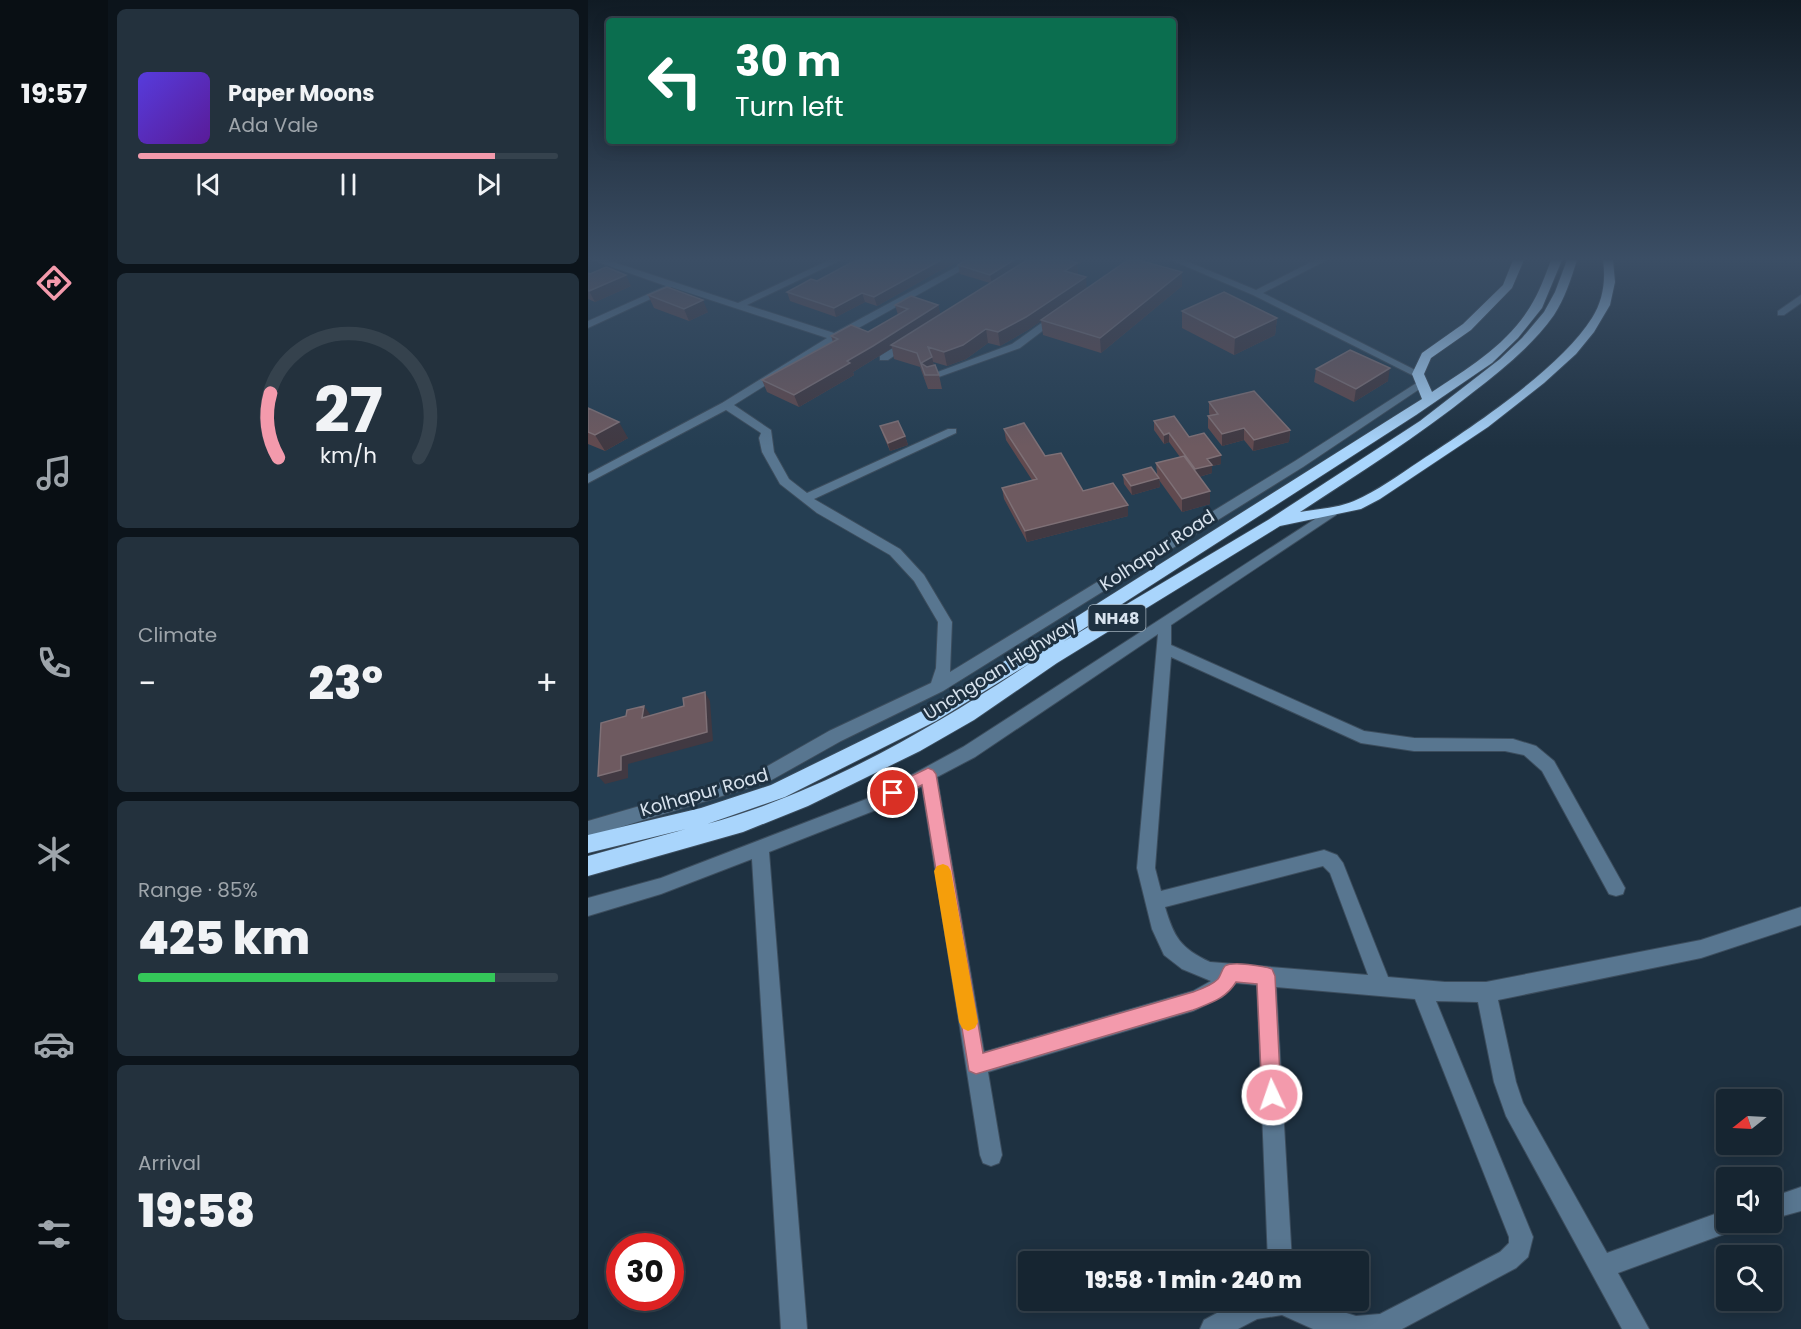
<!DOCTYPE html>
<meta charset="utf-8">
<style>
body{margin:0;font-family:Poppins,sans-serif;background:#23313d;color:#f1f3f6;height:100vh;display:flex;flex-direction:column;font-size:22px;white-space:nowrap}
*{box-sizing:border-box;margin:0}
p{font-size:20px;color:#9ea5ab}
.icon{flex:none;width:33px;height:33px;fill:none;stroke:currentColor;stroke-width:2;stroke-linecap:round;stroke-linejoin:round}
.map{position:relative;flex:1;overflow:hidden}
.sheet{display:flex;flex-direction:column;gap:9px;padding:9px;background:#0c141b;width:480px}
.sheet>*{flex:none}
.top-card{position:absolute;left:18px;top:18px;width:570px;height:126px;border-radius:6px;box-shadow:0 3px 15px #0003,0 0 0 2px #35424d;background:#0b6e4f;color:#fff;overflow:hidden}
.needle{width:39px;rotate:252deg}
.fabs{position:absolute;left:1128px;top:1089px;display:grid;gap:12px}
.fabs a{display:grid;place-items:center;width:66px;height:66px;border-radius:6px;background:#162531;box-shadow:0 3px 15px #0003,0 0 0 2px #35424d;font-size:30px}
.speed{position:absolute;left:18px;top:1233px;display:flex;gap:12px;font-size:30px;font-weight:700;text-align:center}
.speed>*{display:grid;place-content:center;width:78px;height:78px;border-radius:50%;background:#162531;box-shadow:0 3px 15px #0003,0 0 0 2px #35424d;line-height:1}
.speed .limit{border:9px solid #d22;background:#fff;color:#111}
.pin{position:absolute;display:grid;place-items:center;width:51px;height:51px;color:#fff;margin:-26px;border:3px solid #fff;border-radius:50%;box-shadow:0 2px 6px #0007}
.me{position:absolute;width:66px;margin:-33px;rotate:357deg;stroke-linejoin:round;filter:drop-shadow(0 0 4px #0008)}
.turn{display:flex;align-items:center;gap:21px;height:126px;padding:0 30px;font-size:27px}
.turn .icon{width:78px;height:78px;stroke-width:2.5}
.turn b{display:block;font-size:42px;line-height:51px}
.big{font-size:45px;font-weight:800;line-height:1.1}
.sheet .widget{flex:1;display:flex;flex-direction:column;justify-content:center;gap:9px;min-width:0;padding:0 21px;border-radius:9px;background:#23313d}
.sheet .dial{align-items:center;gap:0}
.dial svg{height:156px;overflow:visible;fill:none;stroke:#35424d;stroke-width:7;stroke-linecap:round;text-anchor:middle}
.dial text{fill:#f1f3f6;stroke:none}
.song{display:flex;align-items:center;gap:18px}
.cover{width:72px;height:72px;border-radius:9px;background:linear-gradient(135deg,hsl(250 70% 55%),hsl(270 70% 35%))}
.played{height:6px;border-radius:3px;background:linear-gradient(90deg,#f39aac 85%,#35424d 85%)}
.keys{display:flex;justify-content:space-around;direction:ltr}
.heat{display:flex;justify-content:space-between;align-items:center;font-size:33px;direction:ltr}
.charge{height:9px;border-radius:4px;background:linear-gradient(90deg,#34c759 85%,#35424d 0)}
.trip{position:absolute;left:430px;top:1251px;width:351px;height:60px;border-radius:6px;background:#162531;box-shadow:0 3px 15px #0003,0 0 0 2px #35424d;font-weight:800;line-height:60px;text-align:center}
main{display:flex;flex:1;min-height:0}
.tab-bar{display:flex;flex-direction:column;width:108px;justify-content:space-around;align-items:center;background:#090f14;color:#9ea5ab}
.tab-bar .icon{width:42px;height:42px}
.tab-bar .on{color:#f39aac}
.tab-bar b{font-size:27px;color:#f1f3f6}
.map>svg:first-child{display:block}
.built{fill:#253e52}
.lines{fill:none;stroke-linecap:round;stroke-linejoin:round}
.minor-casing{stroke:#3c4d5d;stroke-width:2}
.highway-casing{stroke:#3c4d5d;stroke-width:2}
.minor{fill:#587690;fill-rule:evenodd}
.highway{fill:#a9d5fc;fill-rule:evenodd}
.wall{fill:#614a4f}
.shaded-wall{fill:#413942}
.building{fill:#6e5a60;stroke:#7e7076;stroke-width:1.5}
.route{fill:#f39aac;stroke:#9e6470;stroke-width:1.5}
.slow{fill:#f59e0b}
.labels{text-anchor:middle;dominant-baseline:central;stroke-width:6;stroke-linejoin:round;paint-order:stroke}
.shield{fill:#1e3141;stroke:#a0aeba;stroke-width:1.5}
.shield-label{font-size:16px;font-weight:bold;fill:#d8e3ee}
.street-label{font-size:18px;fill:#d8e3ee;stroke:#1e3141}
</style>
<main>
<nav class="tab-bar">
<b>19:57</b>
<svg class="icon on" aria-label="directions" viewBox="0 0 24 24"><path d="M12 3l9 9-9 9-9-9zM9 14v-3h6M13 9l2 2-2 2"/></svg>
<svg class="icon" aria-label="music" viewBox="0 0 24 24"><path d="M9 18V5l10-2v13"/><circle cx="6" cy="18" r="3"/><circle cx="16" cy="16" r="3"/></svg>
<svg class="icon" aria-label="phone" viewBox="0 0 24 24"><path d="M5 4h4l2 5-3 2q2 4 5 5l2-3 5 2v4C11 20 4 13 5 4z"/></svg>
<svg class="icon" aria-label="climate" viewBox="0 0 24 24"><path d="M12 3v18M4 7l16 10M4 17L20 7"/></svg>
<svg class="icon" aria-label="car" viewBox="0 0 24 24"><path d="M5 17H2v-5l4-1 3-4h7l3 4 3 1v5h-3M9 17h6M6 11h13"/><circle cx="7" cy="17" r="2"/><circle cx="17" cy="17" r="2"/></svg>
<svg class="icon" aria-label="filters" viewBox="0 0 24 24"><path d="M4 7h16M4 17h16"/><circle cx="9" cy="7" r="2"/><circle cx="15" cy="17" r="2"/></svg>
</nav>
<section class="sheet">
<div class="widget">
<div class="song"><i class="cover"></i><div><b>Paper Moons</b><p>Ada Vale</p></div></div>
<div class="played"></div>
<div class="keys"><svg class="icon" aria-label="previous" viewBox="0 0 24 24"><path d="M18 5L8 12l10 7zM5 5v14"/></svg><svg class="icon" aria-label="pause" viewBox="0 0 24 24"><path d="M8 5v14M16 5v14"/></svg><svg class="icon" aria-label="next" viewBox="0 0 24 24"><path d="M6 5l10 7-10 7zM19 5v14"/></svg></div>
</div>
<div class="widget dial"><svg viewBox="0 0 100 80">
<path d="M14 69A42 42 0 1 1 86 69"/>
<path d="M14 69A42 42 0 0 1 10 36" stroke="#f39aac"/>
<text x="50" y="56" font-size="32" font-weight="700">27</text>
<text x="50" y="72" font-size="11">km/h</text>
</svg></div>
<div class="widget"><p>Climate</p>
<div class="heat"><a>−</a><b class="big">23°</b><a>+</a></div>
</div>
<div class="widget"><p>Range · 85%</p><b class="big">425 km</b><div class="charge"></div></div>
<div class="widget"><p>Arrival</p><b class="big">19:58</b></div>
</section>
<div class="map">
<svg width="1213" height="1329" viewBox="0 0 1213 1329">
<rect width="100%" height="100%" fill="#1e3141"/>
<!-- built -->
<path class="built" d="M0 260H969L953 297 906 355 471 636 190 791 0 844Z"/>
<g class="lines">
<defs>
<path id="minor" d="M4 260H19L150 303 241 260H253L159 305 246 333 381 260H392L251 339 146 405 183 430 186 452 201 479 219 493 360 429H368V433L226 499 312 549 336 575 364 622 362 672 707 461 830 382H838L839 384 715 467 355 691 253 741 180 782 0 837V821L169 772 241 731 343 683 348 668 350 622 326 581 302 555 229 513 192 484 174 452 171 438 173 433 138 410 0 483V474L134 403 239 338 83 287 82 290 0 328V321L78 286Z
M583 260H596L668 290 727 260H739L675 293 835 374 834 376H826L665 295Z
M1213 295V303L1196 315H1190V311Z
M466 314 474 316 432 348 348 378 344 379 339 376 424 344Z
M316 341 325 343 300 360H292V356Z
M744 508 750 512 748 515 583 625V645L776 731 826 738 925 739 948 746 966 761 1037 888 1035 894 1028 896 1021 894 954 771 936 755 917 751H826L773 743 583 657 567 868 573 891 736 850 749 855 755 863 800 977 857 982H898L1113 940 1213 907V925L1113 958 910 1000 928 1082 935 1103 1019 1253 1138 1210V1222H1151L1147 1230 1030 1273 1061 1329H1034L918 1116 906 1082 890 1002 848 1001 945 1237 940 1257 928 1268 814 1329H725L694 1315 669 1319 650 1329H612L616 1320 653 1300H717L768 1316 792 1314 912 1252 921 1243V1237L827 999 688 987 704 1262H680L669 985 648 983 634 997 605 1011 400 1072 414 1155 411 1163 403 1166 395 1163 392 1155 334 786 293 808 181 852 219 1329H193L164 859 73 894 0 916V898L73 878 281 798 375 747ZM570 634 549 868 564 929 576 955 594 969 623 981 605 991 396 1052 349 777 387 757ZM735 866 742 873 780 975 622 962C592 948 586 937 577 907Z
M1213 1187V1211L1184 1219V1197Z"/>
<path id="highway" d="M925 260H936L924 288 883 330 843 358 836 374 844 392C880 368 919 345 942 307 951 293 957 276 963 260H974L954 308 930 338 904 363 828 415 475 642 680 520 832 421 912 359 934 338 956 312 967 292 979 260H989C983 279 977 298 966 315 944 346 914 370 884 393 829 437 770 474 712 512 729 509 750 508 766 501 789 491 811 475 832 461 884 427 972 369 1004 318 1015 301 1018 280 1015 260H1025L1027 282 1022 305 1006 332 988 354 956 383 900 427 792 499 773 509 692 526 469 663 386 720 332 751 220 806 155 832 0 876V856L98 829 0 853V835L113 808 183 785 334 711 450 641 818 409 834 399 824 374 834 353 875 324 915 285ZM444 662C346 727 233 793 119 824L197 797 348 721Z"/>
</defs>
<!-- minor casing -->
<use href="#minor" class="minor-casing"/>
<!-- highway casing -->
<use href="#highway" class="highway-casing"/>
<!-- minor -->
<use href="#minor" class="minor"/>
<!-- highway -->
<use href="#highway" class="highway"/>
</g>
<!-- wall -->
<path class="wall" d="M268 260H375L351 271 289 306 277 302 248 317 202 301 199 292 229 281Z
M378 260H496L489 265 490 275 499 288 594 272V286L513 353 455 335 453 321 440 330 412 346 400 343 378 359 359 366 345 362 346 366 351 375 354 389H340L332 367 306 359 304 348 265 372 266 375 211 407 179 392 174 380 245 342 243 336 280 332 310 315 307 305H350L352 314 402 283 372 274 370 265Z
M0 273 43 286 7 302 0 299Z
M60 295 120 312 101 321 66 308Z
M594 311 689 318 687 335 646 355 594 328Z
M728 369 800 381 766 402 726 382Z
M621 402 702 430 701 442 665 451 656 440 634 446 620 428V416H622L621 413Z
M0 408 40 438 17 451 0 444Z
M566 421 601 437 633 464 624 466V473L611 477 622 491V504L594 512 571 480 572 487 544 495 536 484 535 475 569 474 568 463 592 457 581 442 576 444 566 430Z
M292 426 317 436 320 445 302 451 295 435Z
M416 429 457 456 495 491 540 505V516L439 542 416 499 414 488 444 480 418 440Z"/>
<!-- shaded-wall -->
<path class="shaded-wall" d="M353 260H375L351 271 289 306 286 297Z
M426 260H442L404 284 402 275Z
M477 260H496L489 265 490 276 478 284Z
M594 272V286L513 353 512 338Z
M38 275 43 286 7 302 1 291Z
M498 277 499 290 453 320V321L440 330 412 346 410 332Z
M274 293 277 302 248 317 246 308Z
M115 300 120 312 101 321 96 309Z
M350 305 353 316 303 345 304 348 265 372 266 375 211 407 206 395Z
M689 318 687 335 646 355 647 338Z
M398 329 400 343 378 359 359 366 356 352Z
M344 357 347 371 339 375 333 363Z
M802 368 800 381 766 402 768 389Z
M31 422 40 438 17 451 7 435Z
M656 428V440L634 446V434Z
M702 430 701 442 665 451 666 440Z
M581 433V442L576 444V435Z
M317 436 320 445 302 451 300 443Z
M633 455V464L624 466V473L607 478V469L619 459Z
M571 478 572 487 544 495 543 486Z
M622 491V504L594 512V499Z
M540 505V516L439 542 437 531Z
M117 692 122 701 125 741 40 764V778L17 784 10 776 33 756Z
M56 706 62 714 61 726 54 718Z"/>
<!-- building -->
<path class="building" d="M268 260H353L286 297 274 293 246 308 199 292 223 279 229 281Z
M378 260H426L402 275 370 265Z
M439 260H480L489 263 477 271 498 277 438 317 410 332 398 329 375 345 356 352 340 347 344 357 333 363 339 367 347 365 351 375H337L329 353 303 345Z
M540 260H550L594 272 512 338 453 320Z
M18 267 38 275 1 291 0 290V273L2 274Z
M79 287 115 300 96 309 60 295Z
M636 292 689 318 647 338 594 311Z
M323 296 350 305 285 346 259 361 262 363 206 395 174 380 250 339 243 336 263 325 280 332 320 309 307 305Z
M762 350 802 368 768 389 728 369Z
M666 391 702 430 666 440 656 428 634 434 620 416 630 414 621 402Z
M0 408 31 422 7 435 0 432Z
M586 416 601 437 616 433 633 455 619 459 624 465 607 469 581 433 576 435 566 421Z
M310 421 317 436 300 443 292 426Z
M436 423 457 456 473 453 495 491 525 483 540 505 437 531 414 488 449 479 416 429Z
M596 456 622 491 594 499 568 463Z
M563 467 571 478 543 486 535 475Z
M117 692 119 732 33 756V770L10 776 13 723 38 716 39 710 56 706 54 718 96 706 95 698Z"/>
<!-- sky -->
<linearGradient id="sky" x2="0" y2="1"><stop stop-color="#101b24"/><stop offset="0.58" stop-color="#3b4e65"/><stop offset="1" stop-color="#3b4e65" stop-opacity="0"/></linearGradient>
<rect width="1213" height="447" fill="url(#sky)"/>
<!-- route -->
<path class="route" d="M340 768 345 770 348 774 395 1053 605 992C613 989 623 986 630 979 633 975 634 969 637 966 644 961 676 966 684 969L687 976 693 1095 691 1102 684 1104 677 1102 674 1095 669 984 648 982C638 999 622 1003 605 1010L388 1074 381 1071 334 785 305 800 299 798 297 793 299 788Z"/>
<!-- slow -->
<path class="slow" d="M355 864 360 866 363 871 390 1022 387 1028 380 1031 374 1028 371 1022 346 871 349 866Z"/>
<g class="labels">
<!-- shield labels -->
<rect class="shield" x="500.5" y="605" width="57" height="26" rx="4.5"/>
<g class="shield-label">
<text x="529" y="618">NH48</text>
</g>
<!-- street labels -->
<g class="street-label">
<text transform="translate(569 550) rotate(-33)">Kolhapur Road</text>
<text transform="translate(412 668) rotate(-32)">Unchgoan Highway</text>
<text transform="translate(116 792) rotate(-16)">Kolhapur Road</text>
</g>
</g>
</svg>
<div class="fabs">
<a><svg class="needle" viewBox="-14 -14 28 28"><path d="M0-13l5 13h-10z" fill="#e53935"/><path d="M0 13l5-13h-10z" fill="#9ea5ab"/></svg></a>
<a><svg class="icon" aria-label="sound" viewBox="0 0 24 24"><path d="M4 9h4l5-4v14l-5-4H4zM17 9q2 3 0 6"/></svg></a>
<a><svg class="icon" aria-label="search" viewBox="0 0 24 24"><circle cx="10" cy="10" r="6"/><path d="M15 15l6 6"/></svg></a>
</div>
<div class="speed"><div class="limit">30</div></div>
<div class="pin" style="left:305px;top:793px;background:#d93025"><svg class="icon" aria-label="arrive" viewBox="0 0 24 24"><path d="M6 21V4h12l-3 4 3 4H6"/></svg></div>
<svg class="me" style="left:684px;top:1095px" viewBox="-20 -20 40 40"><circle r="17" fill="#f39aac" stroke="#fff" stroke-width="3"/><path d="M0-11L8 9 0 5-8 9z" fill="#fff"/></svg>
<div class="trip">19:58 · 1 min · 240 m</div>
<div class="top-card">
<div class="turn"><svg class="icon" aria-label="left" viewBox="0 0 24 24"><path d="M17 20v-9H6M10 6l-5 5 5 5"/></svg><div><b>30 m</b>Turn left</div></div>
</div>
</div>
</main>
